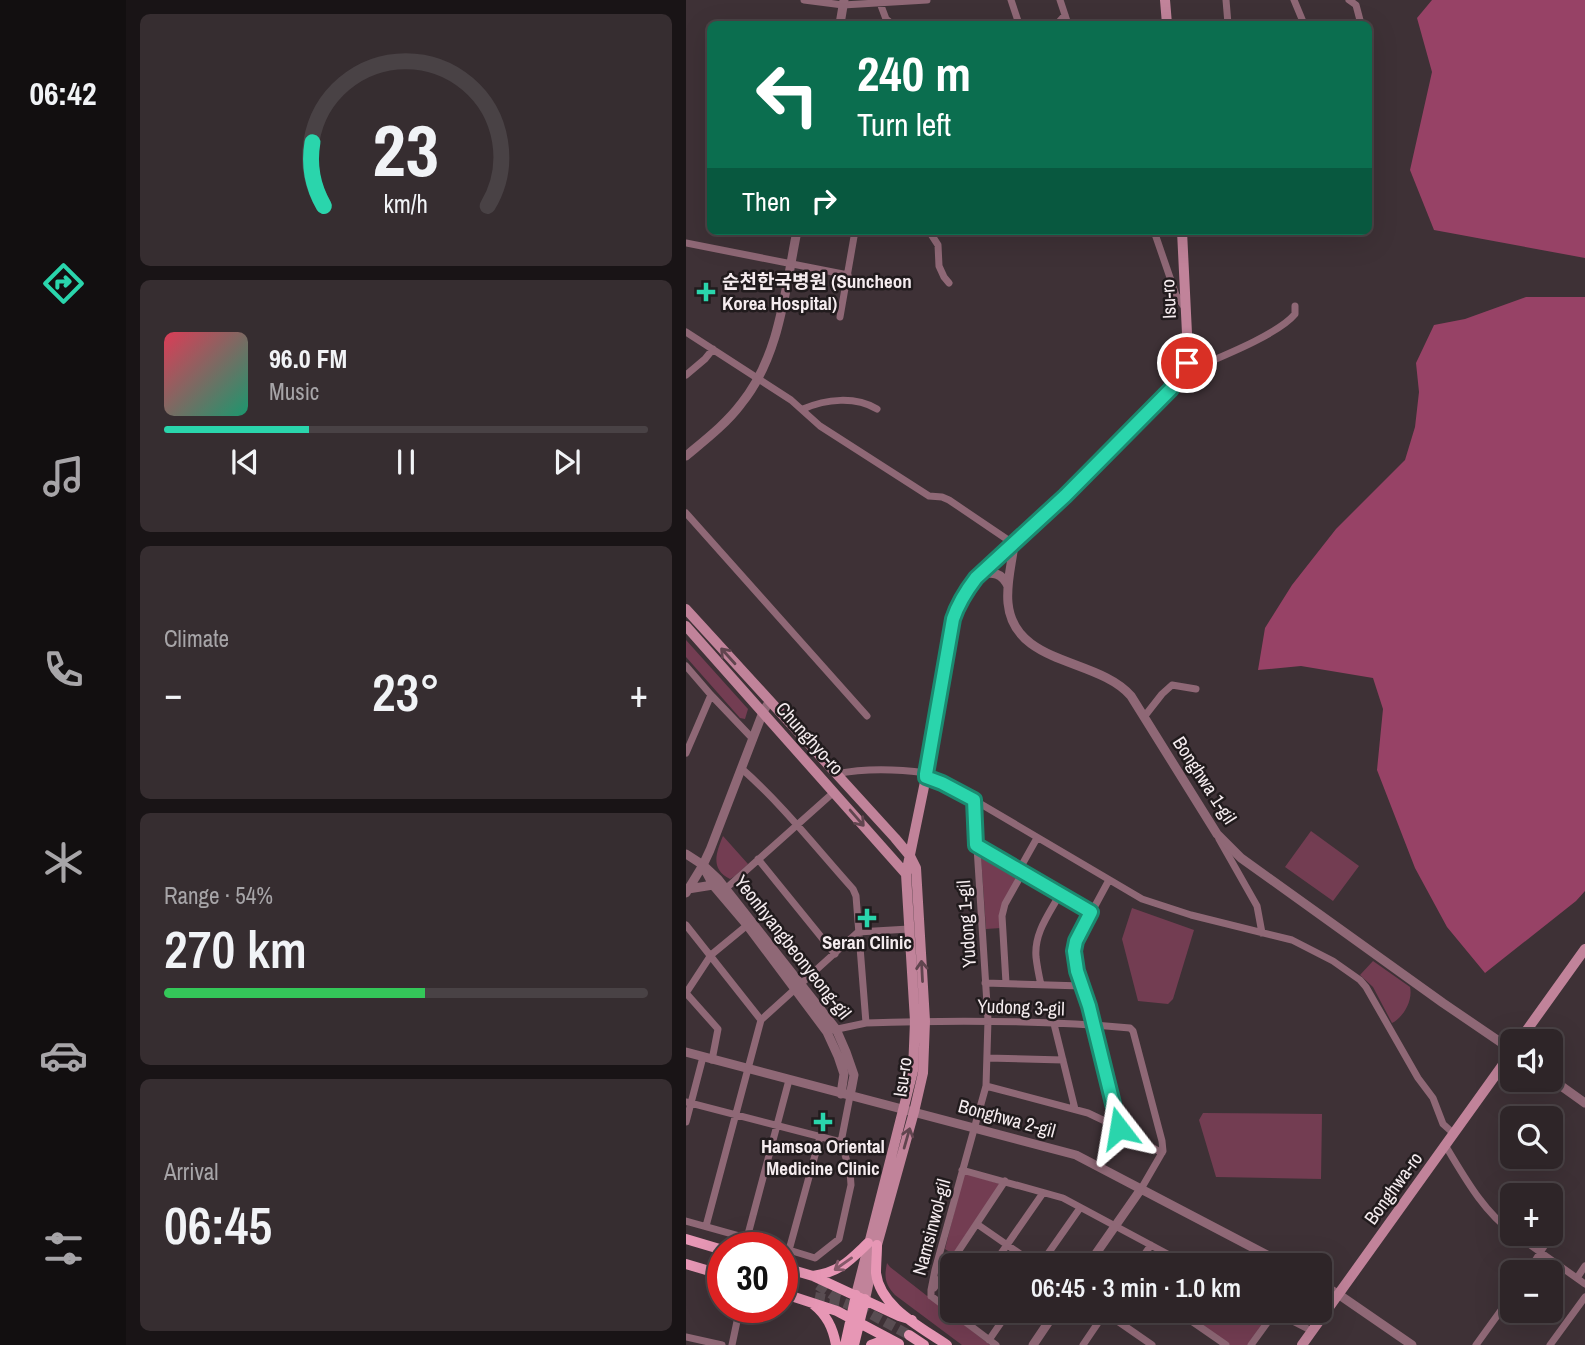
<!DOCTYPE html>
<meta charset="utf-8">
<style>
body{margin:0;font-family:"Archivo Narrow","Noto Sans KR",sans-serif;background:#362d30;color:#f1f3f6;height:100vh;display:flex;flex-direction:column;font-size:26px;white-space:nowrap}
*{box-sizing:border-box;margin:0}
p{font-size:23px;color:#a7a5a8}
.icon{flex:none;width:38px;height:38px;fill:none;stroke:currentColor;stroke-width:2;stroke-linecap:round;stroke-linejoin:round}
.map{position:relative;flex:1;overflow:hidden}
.drawer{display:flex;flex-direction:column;gap:14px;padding:14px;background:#191416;width:560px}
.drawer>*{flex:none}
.guide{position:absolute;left:21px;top:21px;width:665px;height:214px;border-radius:10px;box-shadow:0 7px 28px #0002,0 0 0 2px #494245;background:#0b6e4f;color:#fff;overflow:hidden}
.controls{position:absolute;left:814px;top:1029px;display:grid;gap:14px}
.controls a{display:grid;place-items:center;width:63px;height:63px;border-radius:10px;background:#2e2528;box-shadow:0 7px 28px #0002,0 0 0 2px #494245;font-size:35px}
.speed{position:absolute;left:21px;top:1232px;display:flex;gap:14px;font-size:35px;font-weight:700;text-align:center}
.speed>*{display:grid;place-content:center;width:91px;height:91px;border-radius:50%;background:#2e2528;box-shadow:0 7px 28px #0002,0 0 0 2px #494245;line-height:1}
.speed .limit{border:10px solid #d22;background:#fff;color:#111}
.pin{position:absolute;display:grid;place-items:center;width:60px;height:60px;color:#fff;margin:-30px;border:4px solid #fff;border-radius:50%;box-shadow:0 2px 7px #0007}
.me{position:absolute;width:77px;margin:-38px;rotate:346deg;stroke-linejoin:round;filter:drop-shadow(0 0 5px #0008)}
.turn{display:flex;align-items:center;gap:24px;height:147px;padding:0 35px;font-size:32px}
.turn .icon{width:91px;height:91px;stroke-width:2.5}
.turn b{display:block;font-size:49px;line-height:60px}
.then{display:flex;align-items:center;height:66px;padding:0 35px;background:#0003;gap:14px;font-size:26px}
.big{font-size:52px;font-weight:600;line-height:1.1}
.drawer .card{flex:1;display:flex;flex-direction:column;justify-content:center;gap:10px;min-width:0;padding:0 24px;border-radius:10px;background:#362d30}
.drawer .dial{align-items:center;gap:0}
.dial svg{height:182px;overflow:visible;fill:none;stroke:#494245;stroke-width:7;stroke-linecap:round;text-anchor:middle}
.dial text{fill:#f1f3f6;stroke:none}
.song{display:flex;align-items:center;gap:21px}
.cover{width:84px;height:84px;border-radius:10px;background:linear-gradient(135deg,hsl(350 70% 55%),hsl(160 70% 35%))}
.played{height:7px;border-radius:4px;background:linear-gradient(90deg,#2ad5ac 30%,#494245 30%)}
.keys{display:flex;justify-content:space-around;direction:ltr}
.heat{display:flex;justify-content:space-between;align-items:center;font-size:38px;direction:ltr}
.charge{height:10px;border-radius:5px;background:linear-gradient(90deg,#34c759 54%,#494245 0)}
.trip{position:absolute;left:254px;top:1253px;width:392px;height:70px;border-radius:10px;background:#2e2528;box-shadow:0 7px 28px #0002,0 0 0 2px #494245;font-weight:600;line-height:70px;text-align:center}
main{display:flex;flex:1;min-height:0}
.dock{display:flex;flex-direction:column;width:126px;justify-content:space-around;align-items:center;background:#120f10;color:#a7a5a8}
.dock .icon{width:49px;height:49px}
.dock .selected{color:#2ad5ac}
.dock b{font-size:32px;color:#f1f3f6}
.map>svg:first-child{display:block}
.green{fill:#733d52}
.forest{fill:#974266}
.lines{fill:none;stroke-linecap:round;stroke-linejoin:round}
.primary-tunnel{stroke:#594d52;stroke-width:10;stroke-dasharray:10 5;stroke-linecap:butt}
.minor{stroke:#8f6876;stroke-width:7}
.tertiary{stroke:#8f6876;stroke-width:9}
.secondary{stroke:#c1839a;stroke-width:10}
.primary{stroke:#e797b5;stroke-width:10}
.oneway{stroke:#61454f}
.oneway2{stroke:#845969}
.route-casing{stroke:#1b8a70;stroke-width:18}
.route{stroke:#2ad5ac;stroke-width:12}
.poi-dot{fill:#2ad5ac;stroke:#211b1d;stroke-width:2.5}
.labels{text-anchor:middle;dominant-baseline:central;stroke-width:5;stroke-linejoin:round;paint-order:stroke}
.poi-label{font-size:19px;font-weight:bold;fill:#f5ecef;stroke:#211b1d}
.street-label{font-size:19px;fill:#f5ecef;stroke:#211b1d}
</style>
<main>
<nav class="dock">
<b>06:42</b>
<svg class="icon selected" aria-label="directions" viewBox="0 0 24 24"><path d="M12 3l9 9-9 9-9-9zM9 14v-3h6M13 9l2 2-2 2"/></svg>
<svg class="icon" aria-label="music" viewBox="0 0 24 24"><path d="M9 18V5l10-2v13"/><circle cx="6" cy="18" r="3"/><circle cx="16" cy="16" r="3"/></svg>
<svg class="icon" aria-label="phone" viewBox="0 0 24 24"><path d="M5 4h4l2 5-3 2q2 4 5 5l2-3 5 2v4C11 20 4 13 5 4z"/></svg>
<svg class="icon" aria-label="climate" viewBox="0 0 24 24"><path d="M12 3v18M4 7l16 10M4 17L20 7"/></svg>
<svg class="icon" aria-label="car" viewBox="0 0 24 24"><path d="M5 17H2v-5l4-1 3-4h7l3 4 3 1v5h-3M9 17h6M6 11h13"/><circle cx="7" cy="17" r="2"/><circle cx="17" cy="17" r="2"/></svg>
<svg class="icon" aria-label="filters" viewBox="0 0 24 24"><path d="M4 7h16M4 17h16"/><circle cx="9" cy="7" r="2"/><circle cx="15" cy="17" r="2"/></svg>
</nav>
<section class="drawer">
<div class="card dial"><svg viewBox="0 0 100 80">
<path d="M14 69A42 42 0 1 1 86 69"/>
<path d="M14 69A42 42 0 0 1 9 41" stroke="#2ad5ac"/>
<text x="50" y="56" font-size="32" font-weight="700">23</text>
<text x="50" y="72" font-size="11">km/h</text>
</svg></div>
<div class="card">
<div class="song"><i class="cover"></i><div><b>96.0 FM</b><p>Music</p></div></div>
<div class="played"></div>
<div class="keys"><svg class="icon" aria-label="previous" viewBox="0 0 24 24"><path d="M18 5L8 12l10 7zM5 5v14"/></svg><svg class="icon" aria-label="pause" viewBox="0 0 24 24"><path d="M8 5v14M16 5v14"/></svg><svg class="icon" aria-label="next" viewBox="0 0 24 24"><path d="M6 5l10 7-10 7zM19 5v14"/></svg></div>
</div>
<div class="card"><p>Climate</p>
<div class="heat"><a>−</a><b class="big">23°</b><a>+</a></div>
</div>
<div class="card"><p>Range · 54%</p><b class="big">270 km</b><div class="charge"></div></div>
<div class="card"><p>Arrival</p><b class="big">06:45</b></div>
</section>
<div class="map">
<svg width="899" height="1345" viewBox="0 0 899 1345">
<rect width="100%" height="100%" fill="#3e3136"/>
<!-- green -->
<path class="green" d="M0 640 62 709 59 719 54 718 0 657Z
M625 831 673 866 647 901 599 867Z
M37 836 62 864 49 876 44 879C24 869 30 853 37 836Z
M299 852 333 871 317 906 315 928 300 929 295 856Z
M446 908 508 930 487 999 482 1004 452 1001 436 939Z
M687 961 724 987C727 1000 718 1017 706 1023L687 987 674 975Z
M517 1113 636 1114 635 1179 530 1177 513 1120Z
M278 1173 314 1184 267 1254 259 1249Z
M201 1263 204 1267 304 1345H276L209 1295C199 1284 198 1277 201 1263Z
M527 1311H581L585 1313 562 1345H544L516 1326Z"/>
<!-- forest -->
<path class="forest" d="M746 0H899V258L748 230 724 170 746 72 731 18Z
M840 297H899V891L890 901 799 973 761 927 729 868 691 770 697 709 687 678 615 666 572 670 579 628 606 585 650 529 719 460 729 427 733 392 730 363 748 325 779 319Z"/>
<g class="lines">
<!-- primary-tunnel -->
<path class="primary-tunnel" d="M132 1285 154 1300
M129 1297 156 1302 181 1312 223 1335"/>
<!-- minor -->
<path class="minor" d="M118 0 157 5 241 0
M325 0 333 24
M374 0 382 24
M540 0 542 24
M608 0 618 24
M663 0 670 5 675 24
M194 3 200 19 206 24
M371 24 379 15
M243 231 252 245 253 266 258 277 263 283
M468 231 490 295 499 308
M0 243 162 275
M154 317 169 231
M0 332 105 400 134 426 243 496 256 497 263 500 328 544
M497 373C524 361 591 336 609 314V306
M0 375 19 359 27 349
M117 409C140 399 169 396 191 409
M0 513 181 716
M0 666 25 695 67 739
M458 717 476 694 486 685 510 689
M0 753 25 695
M56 769C95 803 132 850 167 889L170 896 180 1023 147 1030
M150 774C179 768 211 769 240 773
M240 777 255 783 288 800 456 899 505 915 606 940 647 961 674 980 680 987 732 1078 747 1098 757 1124 767 1133
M533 839 571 906 576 933
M290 845 405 912
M72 859 149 954
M333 870 351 838
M423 880 390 941C385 966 398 987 404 1010 414 1050 423 1089 433 1128
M36 892 148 792
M0 925 75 1020
M299 983 396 986
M320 983 316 916 319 904 337 872
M355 985C353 976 351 966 350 957 348 933 363 914 374 894
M0 993 25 955 65 922
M0 993 32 1029 26 1060
M180 1023C268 1020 356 1020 444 1028L447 1031 476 1141 477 1151 455 1189
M368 1024 389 1109
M301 1058 377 1060
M300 1086 402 1113 423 1123 476 1153
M0 1102 155 1142 164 1096
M0 1122 17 1057
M759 1145C778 1176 796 1210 826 1232
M276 1170 377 1198 502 1265
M0 1221 103 1250 129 1258 153 1239 165 1185 164 1171 155 1142
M291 1224 350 1265
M20 1226 75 1020 172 932 223 929
M829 1234 899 1284
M61 1238 103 1080
M103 1250 134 1137
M307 1265 357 1193
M354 1265 394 1208
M451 1265 465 1245
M842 1272 862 1240
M891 1278 899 1266
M248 1288 319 1181
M245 1296V1290L249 1270 300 1086 302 1020 288 800
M245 1296 310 1345
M417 1311 466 1345
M491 1311 540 1345
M587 1311 626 1331
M0 1337 36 1345
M303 1340 323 1311
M46 1345 54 1307
M397 1345 420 1311
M565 1345 589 1312
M790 1345 826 1295
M864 1345 899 1297"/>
<!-- tertiary -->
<path class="tertiary" d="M154 24 158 0
M0 456C19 440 40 424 55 404 94 356 99 290 111 231
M328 544C326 563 320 583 322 603 328 666 411 657 445 696L531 834 555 858 757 1003 826 1050
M293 575C307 571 316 573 322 586
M0 854 17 865 32 879 150 1029 160 1052 168 1075 164 1096
M19 870 27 885 61 925 141 1032 152 1056 158 1074 155 1094
M2 889 27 885
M0 893 17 865 24 850 77 712 83 702
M0 1052 390 1155 600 1265
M864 1078 899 1103
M402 1265 455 1189
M634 1284 652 1294 726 1345
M347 1345 370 1311"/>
<!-- secondary -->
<path class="secondary" d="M479 0 481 24
M0 609 209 838 224 856 230 868 239 1021 237 1073 228 1112 191 1245 179 1299
M0 626 220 874
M833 1041 899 949
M170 1295 227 1071 229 1021 220 874 240 777 267 619 277 597 290 578 379 496 484 390C494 379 500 369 502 354L496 231
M616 1345 826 1052"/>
<!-- primary -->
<path class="primary" d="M0 1239 37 1250
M191 1245C191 1254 190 1264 190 1273 194 1307 235 1327 261 1345
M0 1264 37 1275
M96 1267 127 1276 213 1316 226 1320
M127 1276C154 1272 163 1261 182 1243
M96 1293 151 1311 213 1344
M127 1304C141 1315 147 1328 150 1345
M223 1335 238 1345
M159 1345 170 1295
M168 1345 179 1299
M185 1345 196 1341 206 1342"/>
</g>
<!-- one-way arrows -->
<defs><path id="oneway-shaft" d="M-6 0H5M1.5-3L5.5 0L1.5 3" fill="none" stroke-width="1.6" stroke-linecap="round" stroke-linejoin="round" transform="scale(1.75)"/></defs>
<g class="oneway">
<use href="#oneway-shaft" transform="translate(42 656) rotate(-132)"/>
<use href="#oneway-shaft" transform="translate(171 818) rotate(49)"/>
<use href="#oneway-shaft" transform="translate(236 971) rotate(-93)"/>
<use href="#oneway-shaft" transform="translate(221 1138) rotate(-74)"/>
</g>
<use class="oneway2" href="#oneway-shaft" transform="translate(157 1264) rotate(145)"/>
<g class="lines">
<defs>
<path id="route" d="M433 1128 403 1006 391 971 388 951 390 941 405 912 290 845 288 800 256 783 240 777V774L267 619C272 604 280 591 290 578L379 496 484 390 497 373 501 363"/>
</defs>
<!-- route casing -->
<use href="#route" class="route-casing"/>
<!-- route -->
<use href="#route" class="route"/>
</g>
<!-- markers -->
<g class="poi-dot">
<path d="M16.5 281.5h7v7h7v7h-7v7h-7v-7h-7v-7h7z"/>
<path d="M177.5 907.5h7v7h7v7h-7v7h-7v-7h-7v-7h7z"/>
<path d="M133.5 1111.5h7v7h7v7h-7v7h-7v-7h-7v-7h7z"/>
</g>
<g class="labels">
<!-- poi labels -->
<g class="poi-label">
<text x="36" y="281" text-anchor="start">순천한국병원 (Suncheon<tspan x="36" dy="22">Korea Hospital)</tspan></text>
<text x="181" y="942">Seran Clinic</text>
<text x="137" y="1146">Hamsoa Oriental<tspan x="137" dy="22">Medicine Clinic</tspan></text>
</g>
<!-- street labels -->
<g class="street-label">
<text transform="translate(482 299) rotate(-93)">Isu-ro</text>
<text transform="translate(124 738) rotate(48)">Chunghyo-ro</text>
<text transform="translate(519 780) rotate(57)">Bonghwa 1-gil</text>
<text transform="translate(280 924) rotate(-94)">Yudong 1-gil</text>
<text transform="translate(107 947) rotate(52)">Yeonhyangbeonyeong-gil</text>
<text transform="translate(335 1007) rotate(2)">Yudong 3-gil</text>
<text transform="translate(216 1077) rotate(-82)">Isu-ro</text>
<text transform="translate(321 1118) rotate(15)">Bonghwa 2-gil</text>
<text transform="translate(707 1188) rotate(-54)">Bonghwa-ro</text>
<text transform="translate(245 1227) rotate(-75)">Namsinwol-gil</text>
</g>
</g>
</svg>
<div class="controls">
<a><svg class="icon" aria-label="sound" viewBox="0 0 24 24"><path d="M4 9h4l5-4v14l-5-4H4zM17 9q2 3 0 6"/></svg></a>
<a><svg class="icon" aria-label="search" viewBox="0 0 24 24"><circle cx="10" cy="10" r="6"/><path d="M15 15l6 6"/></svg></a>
<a>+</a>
<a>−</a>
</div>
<div class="speed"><div class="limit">30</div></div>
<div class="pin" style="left:501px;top:363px;background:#d93025"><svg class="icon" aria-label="arrive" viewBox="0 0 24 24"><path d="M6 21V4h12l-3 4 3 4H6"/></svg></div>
<svg class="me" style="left:433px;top:1128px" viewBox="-20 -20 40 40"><path d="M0-17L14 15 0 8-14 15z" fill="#2ad5ac" stroke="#fff" stroke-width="4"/></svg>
<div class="trip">06:45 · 3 min · 1.0 km</div>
<div class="guide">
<div class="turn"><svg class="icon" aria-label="left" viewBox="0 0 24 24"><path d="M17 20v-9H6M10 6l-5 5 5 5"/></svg><div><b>240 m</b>Turn left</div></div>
<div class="then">Then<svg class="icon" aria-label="right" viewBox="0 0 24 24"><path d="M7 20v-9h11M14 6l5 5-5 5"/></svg></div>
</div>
</div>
</main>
